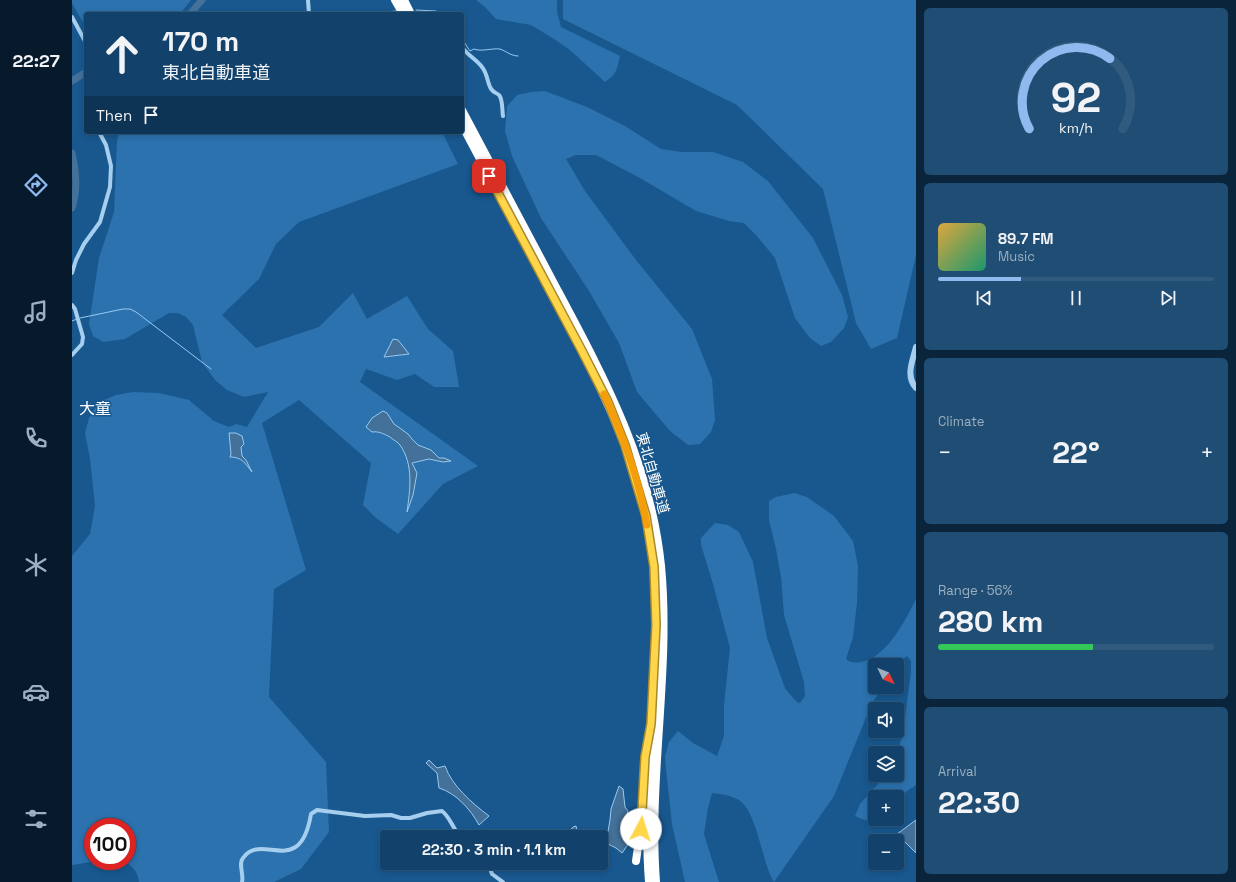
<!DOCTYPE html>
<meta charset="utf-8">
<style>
body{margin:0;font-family:"Space Grotesk","Noto Sans JP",sans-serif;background:#1f4d73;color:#f1f3f6;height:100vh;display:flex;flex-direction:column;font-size:15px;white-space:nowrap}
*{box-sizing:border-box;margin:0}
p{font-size:13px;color:#9cb0c1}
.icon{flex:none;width:22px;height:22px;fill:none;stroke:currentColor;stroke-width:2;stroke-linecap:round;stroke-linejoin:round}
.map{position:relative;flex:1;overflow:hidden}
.sheet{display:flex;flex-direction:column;gap:8px;padding:8px;background:#0a243b;width:320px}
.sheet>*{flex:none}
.banner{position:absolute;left:12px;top:12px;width:380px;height:122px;border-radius:4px;box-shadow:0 2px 6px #0003,0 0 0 1px #315b7e;background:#12426b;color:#f1f3f6;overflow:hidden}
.needle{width:26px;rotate:133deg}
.tools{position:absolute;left:796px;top:658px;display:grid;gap:8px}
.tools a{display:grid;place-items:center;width:36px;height:36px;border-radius:4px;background:#12426b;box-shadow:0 2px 6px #0003,0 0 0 1px #315b7e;font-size:20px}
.speed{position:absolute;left:12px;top:818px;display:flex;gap:8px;font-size:20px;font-weight:700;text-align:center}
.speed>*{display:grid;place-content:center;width:52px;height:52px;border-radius:50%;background:#12426b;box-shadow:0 2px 6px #0003,0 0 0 1px #315b7e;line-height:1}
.speed .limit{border:6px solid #d22;background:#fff;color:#111}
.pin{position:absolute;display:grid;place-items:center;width:34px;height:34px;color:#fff;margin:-17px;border-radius:8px;box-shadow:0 2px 6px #0006}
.me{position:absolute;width:44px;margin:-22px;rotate:5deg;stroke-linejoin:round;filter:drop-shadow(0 0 3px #0008)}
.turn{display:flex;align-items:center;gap:14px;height:84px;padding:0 12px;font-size:18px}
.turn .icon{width:52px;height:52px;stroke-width:2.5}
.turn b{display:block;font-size:28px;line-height:34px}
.then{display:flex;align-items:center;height:38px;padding:0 12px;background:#0003;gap:8px;font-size:15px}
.big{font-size:30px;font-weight:700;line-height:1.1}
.sheet .widget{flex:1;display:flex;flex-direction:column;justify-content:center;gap:6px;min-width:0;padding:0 14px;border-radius:6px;background:#1f4d73}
.sheet .dial{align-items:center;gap:0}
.dial svg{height:104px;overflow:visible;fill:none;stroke:#315b7e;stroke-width:7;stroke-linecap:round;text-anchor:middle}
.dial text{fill:#f1f3f6;stroke:none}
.song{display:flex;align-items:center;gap:12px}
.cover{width:48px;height:48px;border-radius:6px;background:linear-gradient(135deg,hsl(40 70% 55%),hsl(160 70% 35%))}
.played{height:4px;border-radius:2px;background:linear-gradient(90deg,#90b9f0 30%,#315b7e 30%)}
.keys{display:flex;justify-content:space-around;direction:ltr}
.heat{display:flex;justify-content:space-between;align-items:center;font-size:22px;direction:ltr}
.charge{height:6px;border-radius:3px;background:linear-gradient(90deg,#34c759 56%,#315b7e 0)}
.trip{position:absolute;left:308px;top:830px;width:228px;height:40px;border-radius:4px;background:#12426b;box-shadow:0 2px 6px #0003,0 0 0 1px #315b7e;font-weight:700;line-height:40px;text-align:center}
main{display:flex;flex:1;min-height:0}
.tabs{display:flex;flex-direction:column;width:72px;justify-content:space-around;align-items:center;background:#071a2b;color:#9cb0c1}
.tabs .icon{width:28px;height:28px}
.tabs .current{color:#90b9f0}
.tabs b{font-size:18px;color:#f1f3f6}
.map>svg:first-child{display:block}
.green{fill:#2b72ae}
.water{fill:#447199;stroke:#98caf1}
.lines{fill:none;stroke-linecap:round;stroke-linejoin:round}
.stream{stroke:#98caf1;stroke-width:1}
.river{stroke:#447199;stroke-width:7}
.minor{stroke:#a5ceef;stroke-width:4}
.tertiary{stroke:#a5ceef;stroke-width:6}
.motorway{stroke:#fff;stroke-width:8}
.route-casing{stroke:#a68a30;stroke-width:10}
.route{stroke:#ffd54a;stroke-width:7}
.slow{stroke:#f59e0b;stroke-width:7}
.labels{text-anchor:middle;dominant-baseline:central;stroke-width:3;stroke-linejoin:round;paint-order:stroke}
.street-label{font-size:14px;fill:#fff;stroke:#18588f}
.quarter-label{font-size:16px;fill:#fff;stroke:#18588f}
</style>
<main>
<nav class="tabs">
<b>22:27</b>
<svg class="icon current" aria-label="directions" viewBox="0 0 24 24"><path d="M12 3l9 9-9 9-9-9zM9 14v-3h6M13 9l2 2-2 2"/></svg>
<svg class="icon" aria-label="music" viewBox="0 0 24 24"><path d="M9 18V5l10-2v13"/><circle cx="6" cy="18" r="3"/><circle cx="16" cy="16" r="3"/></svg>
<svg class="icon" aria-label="phone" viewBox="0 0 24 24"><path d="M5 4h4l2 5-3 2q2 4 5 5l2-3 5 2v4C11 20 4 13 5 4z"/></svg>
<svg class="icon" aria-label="climate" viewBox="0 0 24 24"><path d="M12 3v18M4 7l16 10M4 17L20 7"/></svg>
<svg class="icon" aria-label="car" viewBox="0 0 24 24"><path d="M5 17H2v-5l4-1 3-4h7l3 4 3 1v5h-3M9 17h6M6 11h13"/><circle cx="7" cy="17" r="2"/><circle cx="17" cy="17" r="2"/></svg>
<svg class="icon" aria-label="filters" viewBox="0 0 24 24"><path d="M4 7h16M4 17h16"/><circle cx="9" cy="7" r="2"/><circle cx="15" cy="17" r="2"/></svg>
</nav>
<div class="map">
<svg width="844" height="882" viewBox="0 0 844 882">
<rect width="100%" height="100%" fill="#18588f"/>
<!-- green -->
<path class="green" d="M0 0H119L108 14H14V28L0 3Z
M404 0H485V12L489 27 548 56C545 69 545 74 533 82L498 50 482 39 459 25 424 19 413 7Z
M491 0H844V255L825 338 799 349 784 323 751 189 665 105 491 19Z
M473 91 515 107 553 126 589 149 609 152H641L671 162 696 181 741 238 770 295 776 317 772 328 759 342 749 346 738 338 723 318 703 258 684 235 672 223 657 221 624 211 568 178 524 155H504L494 159 513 191 564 260 620 329 640 379 643 420 639 432 628 444 616 445 598 431 565 392 547 343 517 291 469 218 440 156 433 131 435 106 445 95 459 92Z
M47 132H370L386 164 227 222 204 244 187 279 150 315 184 348 247 327 281 293 295 319 335 296 356 329 381 351 387 387H362L343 374 325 380 294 369 288 382 406 466 371 484 326 534 304 518 291 505 299 463 227 400 190 423 234 570 202 589 197 697 254 762 257 832 229 869 202 882H67C66 872 61 867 53 861H55V827H21V861H26L0 865V556L18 534 23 506 18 459 13 433 17 418 23 408 32 400 44 395 61 392 87 393 117 400 142 421 157 427 164 424 175 427 196 392 172 397 155 390 143 380 130 362 121 325 114 317 106 313H97L53 339 31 342 21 336 17 324 27 258 42 212 45 142Z
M722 493 735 497 762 516 781 541 786 566 785 603 781 637 774 659C778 663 784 663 789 662 815 657 833 621 844 599V785L835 791 825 801V797H803V819H806C798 822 791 820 783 816L788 804 814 775H825V754L831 733 839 672V661L835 656 830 660 825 667V665H803V687H811L800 703 762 796 702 882C690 864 685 808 665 799 657 795 648 794 640 793L636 808 632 834 647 882H613L600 824 594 770 593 757 597 742 606 731 621 743 645 756 652 736V705L658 648 641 584 629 545V538L643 523 656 525 667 532 681 562 695 638 713 688 721 698 725 702 728 703 733 696 732 682 712 615 709 577 704 549 697 520V501L704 497Z"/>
<!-- water -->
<path class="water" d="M321 339 326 340 337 354 312 357Z
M311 411 315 413 322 424 336 434 340 439 346 445 359 450 367 458H372L379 461 371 462 357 459 340 463 345 473 341 495 335 512C338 490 342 465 328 445 326 442 321 440 318 437 312 434 307 431 300 432L294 427 300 418Z
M157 433H164L170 436 172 444 169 447 170 456 174 460 180 472C173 463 170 457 158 457L159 454Z
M357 760 365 768 373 766C380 786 400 803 417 816L407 825C399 810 384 793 367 788L365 773 354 763Z
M547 786 551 789 553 807 556 811 553 824 556 827 560 839 550 853 544 848 534 843 538 820 539 809Z
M844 820V853L825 834Z
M504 826 506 834 505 837H477L491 830 496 833 501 827Z"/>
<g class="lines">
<!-- stream -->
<path class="stream" d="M344 10 364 11 368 14
M293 14 324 11
M390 39 398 51 402 49C410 52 419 48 428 49 434 51 439 56 446 56
M8 318 51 309H58L64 312 139 369
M0 321 5 319"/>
<!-- river -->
<path class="river" d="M118 14 130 0
M0 81 14 72
M0 153C4 172 6 189 0 208"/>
<!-- minor -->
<path class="minor" d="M236 0 237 14
M0 17 14 43
M390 47C395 55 404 59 410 67 415 73 415 80 418 87 420 92 423 92 427 95 431 99 430 111 431 116
M0 273 4 260 12 244 28 222 38 187 39 166 34 145 27 132
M0 305 3 309 11 337 10 344 0 355
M416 863 420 874 431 882
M170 882C172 874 166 864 171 858 189 831 228 880 239 814L245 810 293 816 319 815 329 818H338L355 813 370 811C379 818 381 830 389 837"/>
<!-- tertiary -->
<path class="tertiary" d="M844 347C841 360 833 376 844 388"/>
<!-- motorway -->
<path class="motorway" d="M323 0 331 14
M332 0 339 14
M390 110C422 170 454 231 486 291 533 379 579 465 589 566 599 671 576 777 584 882
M390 125C422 186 455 246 486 306 531 390 574 472 582 569 590 673 569 777 577 882
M564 861 571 812"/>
</g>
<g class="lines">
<defs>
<path id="route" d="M417 176 509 349 536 402 553 445 574 516 582 567 584 625 579 724 573 757 569 829"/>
</defs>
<!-- route casing -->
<use href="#route" class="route-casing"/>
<!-- route -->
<use href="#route" class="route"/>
<!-- slow -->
<path class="slow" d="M532 394C551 435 567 480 575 525"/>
</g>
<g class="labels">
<!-- street labels -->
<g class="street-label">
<text transform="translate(581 473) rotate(74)">東北自動車道</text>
</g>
<!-- quarter labels -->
<g class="quarter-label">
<text x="23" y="408">大童</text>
</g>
</g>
</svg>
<div class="tools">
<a><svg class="needle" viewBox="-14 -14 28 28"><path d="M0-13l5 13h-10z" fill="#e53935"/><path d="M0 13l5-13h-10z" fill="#9cb0c1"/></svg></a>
<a><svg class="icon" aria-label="sound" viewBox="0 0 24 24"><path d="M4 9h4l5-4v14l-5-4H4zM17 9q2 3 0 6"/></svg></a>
<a><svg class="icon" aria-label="layers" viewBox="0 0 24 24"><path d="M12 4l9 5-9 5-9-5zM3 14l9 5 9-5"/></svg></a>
<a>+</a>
<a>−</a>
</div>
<div class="speed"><div class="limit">100</div></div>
<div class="pin" style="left:417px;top:176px;background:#d93025"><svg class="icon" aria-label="arrive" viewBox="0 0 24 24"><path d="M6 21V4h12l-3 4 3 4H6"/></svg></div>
<svg class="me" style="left:569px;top:829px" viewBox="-20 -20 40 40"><circle r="19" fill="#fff"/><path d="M0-13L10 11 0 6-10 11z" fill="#ffd54a"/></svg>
<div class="trip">22:30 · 3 min · 1.1 km</div>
<div class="banner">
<div class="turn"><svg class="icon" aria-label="ahead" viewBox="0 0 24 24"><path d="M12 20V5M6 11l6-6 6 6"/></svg><div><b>170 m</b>東北自動車道</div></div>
<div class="then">Then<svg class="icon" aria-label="arrive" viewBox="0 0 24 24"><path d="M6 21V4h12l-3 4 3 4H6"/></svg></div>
</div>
</div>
<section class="sheet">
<div class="widget dial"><svg viewBox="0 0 100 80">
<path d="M14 69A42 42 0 1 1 86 69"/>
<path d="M14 69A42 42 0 0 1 76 15" stroke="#90b9f0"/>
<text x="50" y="56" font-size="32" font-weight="700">92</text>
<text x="50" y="72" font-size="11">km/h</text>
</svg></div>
<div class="widget">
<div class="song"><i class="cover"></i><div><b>89.7 FM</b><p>Music</p></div></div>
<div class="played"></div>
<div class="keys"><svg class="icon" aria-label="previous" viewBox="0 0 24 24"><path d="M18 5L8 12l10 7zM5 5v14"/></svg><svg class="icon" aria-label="pause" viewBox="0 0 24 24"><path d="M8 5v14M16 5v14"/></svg><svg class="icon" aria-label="next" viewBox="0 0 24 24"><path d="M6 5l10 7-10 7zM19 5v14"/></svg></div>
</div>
<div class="widget"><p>Climate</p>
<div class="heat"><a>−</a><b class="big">22°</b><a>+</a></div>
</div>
<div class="widget"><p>Range · 56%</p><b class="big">280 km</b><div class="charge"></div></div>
<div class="widget"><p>Arrival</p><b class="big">22:30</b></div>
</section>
</main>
